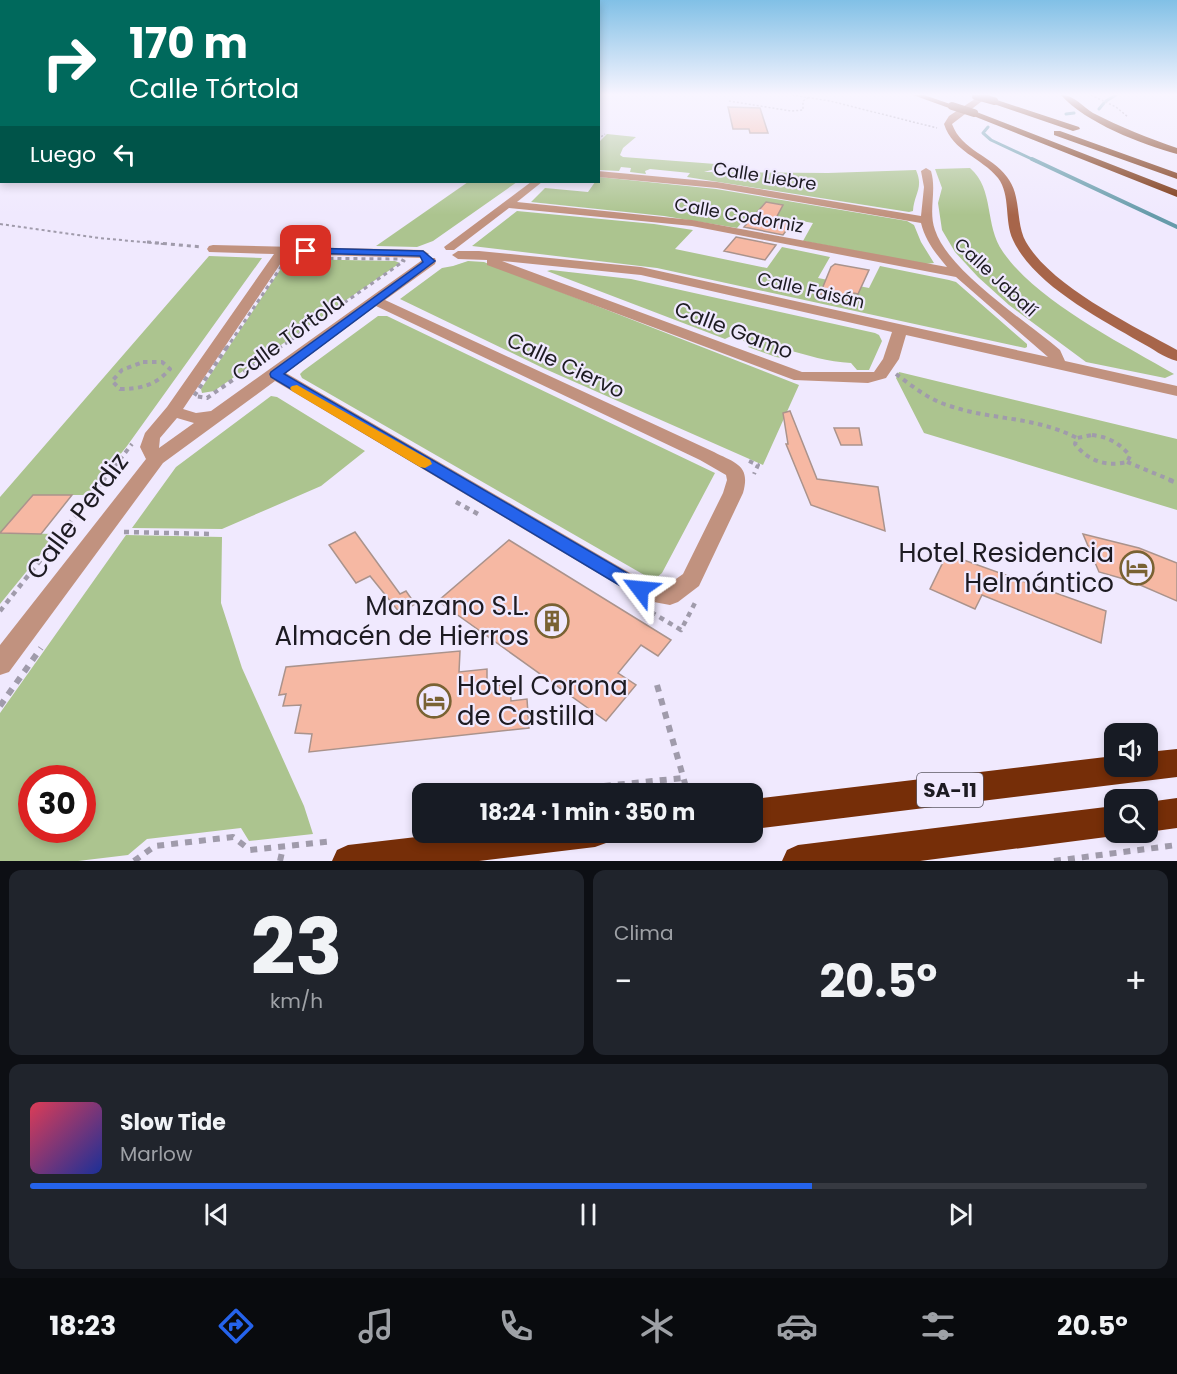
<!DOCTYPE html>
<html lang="es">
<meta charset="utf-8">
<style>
body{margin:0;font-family:Poppins,sans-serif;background:#20242c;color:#f1f3f6;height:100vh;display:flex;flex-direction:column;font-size:22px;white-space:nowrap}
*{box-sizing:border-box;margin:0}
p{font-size:20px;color:#9ea1a6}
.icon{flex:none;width:33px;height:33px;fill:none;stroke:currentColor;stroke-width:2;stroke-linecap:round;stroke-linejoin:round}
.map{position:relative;height:861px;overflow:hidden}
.sheet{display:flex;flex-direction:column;gap:9px;padding:9px;background:#0d0f14;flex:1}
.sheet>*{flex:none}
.top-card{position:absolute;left:0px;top:0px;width:600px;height:183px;box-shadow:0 3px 9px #0003;background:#00695c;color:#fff;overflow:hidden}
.buttons{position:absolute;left:1104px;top:723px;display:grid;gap:12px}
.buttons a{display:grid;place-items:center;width:54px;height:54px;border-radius:12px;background:#171b24;box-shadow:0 3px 9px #0003;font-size:30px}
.speed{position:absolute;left:18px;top:765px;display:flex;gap:12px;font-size:30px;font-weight:700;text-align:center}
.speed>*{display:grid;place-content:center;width:78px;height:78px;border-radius:50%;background:#171b24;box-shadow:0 3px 9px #0003;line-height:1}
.speed .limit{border:9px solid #d22;background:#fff;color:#111}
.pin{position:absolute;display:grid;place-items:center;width:51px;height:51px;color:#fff;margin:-26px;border-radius:12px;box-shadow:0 3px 9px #0006}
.me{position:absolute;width:66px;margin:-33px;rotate:299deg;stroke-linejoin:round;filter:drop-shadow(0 0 4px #0008)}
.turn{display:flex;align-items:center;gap:21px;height:126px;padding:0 30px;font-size:27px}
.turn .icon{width:78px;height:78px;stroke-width:2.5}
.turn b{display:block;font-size:42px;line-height:51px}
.then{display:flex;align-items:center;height:57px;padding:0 30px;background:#0003;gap:12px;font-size:22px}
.big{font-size:45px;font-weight:700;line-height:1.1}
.sheet .tile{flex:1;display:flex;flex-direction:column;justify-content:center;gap:9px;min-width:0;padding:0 21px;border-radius:12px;background:#20242c}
.sheet .dial{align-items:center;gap:0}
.dial b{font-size:78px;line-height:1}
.song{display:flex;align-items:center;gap:18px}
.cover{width:72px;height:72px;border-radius:9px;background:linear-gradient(135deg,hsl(350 70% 55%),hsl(230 70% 35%))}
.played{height:6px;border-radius:3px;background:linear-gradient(90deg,#2563eb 70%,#363941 70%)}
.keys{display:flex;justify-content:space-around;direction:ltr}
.heat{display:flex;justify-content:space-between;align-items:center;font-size:33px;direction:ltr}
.sheet .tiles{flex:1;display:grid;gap:9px;grid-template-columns:1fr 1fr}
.tile:last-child{grid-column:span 2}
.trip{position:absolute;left:412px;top:783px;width:351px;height:60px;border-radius:12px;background:#171b24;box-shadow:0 3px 9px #0003;font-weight:700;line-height:60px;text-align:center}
.tabs{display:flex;height:96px;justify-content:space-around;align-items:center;background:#090b0e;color:#9ea1a6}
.tabs .icon{width:42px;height:42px}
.tabs .current{color:#2563eb}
.tabs b{font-size:27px;color:#f1f3f6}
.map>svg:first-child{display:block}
.green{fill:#acc48f;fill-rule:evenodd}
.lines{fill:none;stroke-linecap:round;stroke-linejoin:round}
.stream-far1{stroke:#669baa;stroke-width:3}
.stream{stroke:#669baa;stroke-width:4}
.building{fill:#f6b8a3;stroke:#aa938c;stroke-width:1.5}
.path-far5{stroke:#a09bab;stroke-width:1.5;stroke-dasharray:2 2;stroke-linecap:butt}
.path-far4{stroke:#a09bab;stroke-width:2;stroke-dasharray:3 3;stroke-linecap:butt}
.path-far3{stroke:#a09bab;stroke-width:3;stroke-dasharray:4 4;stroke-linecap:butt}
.path-far2{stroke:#a09bab;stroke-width:4;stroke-dasharray:4.5 4.5;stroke-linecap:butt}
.path-far1{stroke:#a09bab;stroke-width:4.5;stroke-dasharray:5 5;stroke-linecap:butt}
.path{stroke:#a09bab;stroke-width:6;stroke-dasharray:7 7;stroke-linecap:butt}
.street{fill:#c1927f;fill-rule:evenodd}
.secondary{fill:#a7654a;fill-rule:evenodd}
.highway{fill:#762e08;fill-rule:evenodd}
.highway-bridge{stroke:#762e08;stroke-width:8}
.route{fill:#2563eb;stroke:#184099;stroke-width:1.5}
.slow{fill:#f59e0b}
.labels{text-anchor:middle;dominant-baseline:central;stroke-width:4.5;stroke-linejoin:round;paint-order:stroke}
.far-street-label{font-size:18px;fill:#1d1b22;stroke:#f0e9fe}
.shield{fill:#f0e9fe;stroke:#5c5964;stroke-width:1.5}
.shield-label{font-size:20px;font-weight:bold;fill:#1d1b22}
.street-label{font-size:21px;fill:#1d1b22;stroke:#f0e9fe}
.near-street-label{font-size:26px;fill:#1d1b22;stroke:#f0e9fe}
.near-poi-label{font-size:26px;fill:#1d1b22;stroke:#f0e9fe;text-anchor:end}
</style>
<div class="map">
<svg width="1177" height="861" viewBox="0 0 1177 861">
<rect width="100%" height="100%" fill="#f0e9fe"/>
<!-- green -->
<path class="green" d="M607 134 636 137 623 148 620 155 623 157 729 165 704 172 828 173 916 170C924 188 914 194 913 211L909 212 687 177 690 173 650 169 645 171 646 174 630 172 631 168 621 167 619 171 599 170V142Z
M970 168C995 190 984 225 1003 252 1038 302 1121 343 1174 374L1165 378 1086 362 1009 305 978 277 955 252 942 230 938 203 942 188 935 169Z
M599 177 716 189 907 221 914 225 921 242 934 263 925 264 803 241 813 223 751 212 737 228 664 216 531 202 545 188 588 192 595 182H598Z
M468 182H517L433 241 417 247 376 246Z
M517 211 654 224 693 230 675 249 767 268 782 247 830 257 818 278 869 288 880 266 949 280 956 282 1027 344V347L1025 348 657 268 472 246Z
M209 256 262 258 127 446 88 495H33L0 533 57 534 0 604V497Z
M291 259 395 261 400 263 214 391 202 393 201 389 286 261Z
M468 261 484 262 799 385 763 465 543 368 400 299 442 268 453 266Z
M551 270 631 279 875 333 879 335 882 341 869 370H857L851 363C828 362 807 355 784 349L777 354 781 358 776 357 748 347 751 344 731 336 725 339 547 271Z
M378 316H387L715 473 662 573 656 578 646 576 302 378 300 374 303 371Z
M899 372 1177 439V510L924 433 896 378Z
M271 396 277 397 365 451 321 486 222 529 132 528 176 467Z
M126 535 222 537 221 603 242 668 304 806 313 834 249 841 241 828 147 839 128 855 78 861H0V713ZM32 778H82V830H32Z"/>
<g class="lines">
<!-- stream-far1 -->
<path class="stream-far1" d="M1106 101 1116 95
M1099 109 1104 103
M1066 114 1074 113
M988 127 983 133 991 140 1036 161"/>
<!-- stream -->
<path class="stream" d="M1032 159 1177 227"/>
</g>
<!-- building -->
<path class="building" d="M728 107 760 108 768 133H750L749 129H733Z
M766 202 783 205 775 220 791 224 783 235 744 227Z
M736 237 776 245 765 260 724 251Z
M835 264 869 270 858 294 854 293 850 300 820 294 831 267Z
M790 411 817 479 878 487 885 531 811 505 786 444H788L783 413Z
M834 428H859L862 445H841Z
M33 495H72L41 534 0 533Z
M355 532 400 594 406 591 415 604 400 613 370 576 356 583 329 545Z
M1083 534 1139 548 1177 563V601L1131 581 1099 572Z
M509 540 671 640 658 656 641 645 618 673 636 685 606 721 438 601Z
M947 554 1106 611 1101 643 982 595 975 609 930 589Z
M460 651 459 672 487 669V687L510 684 511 701 527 699 529 728 309 752 312 734 295 733 301 705 283 706 286 694 279 695 286 667Z"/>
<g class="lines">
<!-- path-far5 -->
<path class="path-far5" d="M792 95 830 101 937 128
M1091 95 1116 107 1128 117
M729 101 791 111 803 110V101L808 98
M598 139 605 134"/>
<!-- path-far4 -->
<path class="path-far4" d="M0 224 99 238 164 244"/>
<!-- path-far3 -->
<path class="path-far3" d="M147 242 202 247
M226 349 287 258 400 259 404 261 278 349"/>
<!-- path-far2 -->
<path class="path-far2" d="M227 347 194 396 207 398 280 347
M143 362H162L170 369C156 385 141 389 120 389L112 381 122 370Z
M896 374C912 386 928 399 947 405 992 421 1031 415 1077 438
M1092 435C1108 437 1120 443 1130 456L1127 462C1106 467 1088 461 1075 444L1077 438Z
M749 461 758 465 754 474
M1127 462 1173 481
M103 481 132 444"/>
<!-- path-far1 -->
<path class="path-far1" d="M1169 480 1177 483
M456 502 478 514
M124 532 214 534
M0 611 104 480
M651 612 681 630 696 601"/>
<!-- path -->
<path class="path" d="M657 685 688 794
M0 706 41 648
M604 786 683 778
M134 861 155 846 233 837 250 850 333 841
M280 861 283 848
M1054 861 1177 845"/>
<!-- street -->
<path class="street" d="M926 168 931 171C937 191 928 211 935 230 948 271 1026 321 1060 350L1065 361 1177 386V396L906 335 899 359 886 378 868 383 794 380 487 265V260L458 259 452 255 458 251H479L641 267 1048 357 956 277 692 226 509 208 454 250H446L444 247 531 182H542L517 202 692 220 947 267C936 254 925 240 921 223L717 188 598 177V171L717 182 921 216 924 187 921 171ZM502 261 641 275 892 332 883 359 874 372H802Z
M213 245 423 250 429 254 423 258 287 254 183 409 196 413 211 411 425 258H435L436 261 435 264 385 300 714 452C735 463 751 465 743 493L699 586 678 602 670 605 643 600 275 381 163 463 9 672 0 675V645L146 459 140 447 145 433 167 407 274 254 209 252 207 249 209 246ZM376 306 700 460 726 475 727 480 723 493 683 574 666 586 654 585 637 577 286 373ZM177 418 194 423 159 448 160 438Z"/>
<!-- secondary -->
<path class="secondary" d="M981 95H990L952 124C962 151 991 155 1007 177 1022 196 1015 222 1026 242 1052 287 1132 325 1177 350V361C1164 358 1152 348 1140 342 1099 318 1034 285 1013 240 1004 221 1011 195 998 178 981 157 953 152 944 124L949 116Z"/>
<!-- highway -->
<path class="highway" d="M913 95H924L956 106 949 108Z
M1061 95C1073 94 1083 107 1093 113 1120 127 1148 138 1177 148V154C1141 144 1086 123 1061 95Z
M994 99 1079 127 1080 129 1073 131 991 103 990 101Z
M974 111 1177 190V197L971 115 970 113Z
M1054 131H1060L1177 173V179L1054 135Z
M1177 749V777L753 829V799L1114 756V766H1148V752Z
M1177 798V828L1148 832V802Z
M1114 806V832H1123L1114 836 920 861H782L787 850 798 845Z
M459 832H610L606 843 595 847 479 861H332L337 850 348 845Z"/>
<!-- highway-bridge -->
<path class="highway-bridge" d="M976 96 994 101
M952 106 974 113"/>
</g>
<!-- sky -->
<linearGradient id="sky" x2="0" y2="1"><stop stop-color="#81c0e6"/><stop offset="0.44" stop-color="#f8f5ff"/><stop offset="1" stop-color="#f8f5ff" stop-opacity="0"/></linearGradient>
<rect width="1177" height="215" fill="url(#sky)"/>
<!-- route -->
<path class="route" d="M306 248 423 251 435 261 284 374 646 584 648 589 646 594 640 596 634 594 271 377 270 374 271 372 423 262 420 256 303 253 302 251Z"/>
<!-- slow -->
<path class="slow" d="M297 385 430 460 432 464 425 468 420 467 292 391 290 388 292 386Z"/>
<!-- icons -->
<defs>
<symbol id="hotel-ring" viewBox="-11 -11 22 22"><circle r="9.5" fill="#f0e9fe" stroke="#796233" stroke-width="1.5"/><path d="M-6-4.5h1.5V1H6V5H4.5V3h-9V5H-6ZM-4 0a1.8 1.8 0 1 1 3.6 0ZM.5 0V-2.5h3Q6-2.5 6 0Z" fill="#796233"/></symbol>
<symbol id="building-ring" viewBox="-11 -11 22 22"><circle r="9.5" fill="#f0e9fe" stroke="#796233" stroke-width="1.5"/><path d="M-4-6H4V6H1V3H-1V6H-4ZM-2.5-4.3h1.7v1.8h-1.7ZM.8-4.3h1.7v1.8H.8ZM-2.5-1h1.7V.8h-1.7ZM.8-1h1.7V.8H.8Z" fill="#796233"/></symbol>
</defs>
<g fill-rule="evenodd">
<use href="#hotel-ring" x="1118" y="549" width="38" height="38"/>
<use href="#building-ring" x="533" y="602" width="38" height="38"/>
<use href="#hotel-ring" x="415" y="682" width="38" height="38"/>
</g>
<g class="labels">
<!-- far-street labels -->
<g class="far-street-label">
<text transform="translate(765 176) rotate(9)">Calle Liebre</text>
<text transform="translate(739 215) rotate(10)">Calle Codorniz</text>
<text transform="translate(996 277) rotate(43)">Calle Jabalí</text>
<text transform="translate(811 290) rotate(13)">Calle Faisán</text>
</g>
<!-- shield labels -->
<rect class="shield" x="917" y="773" width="66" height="34" rx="4.5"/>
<g class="shield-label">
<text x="950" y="790">SA-11</text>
</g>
<!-- street labels -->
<g class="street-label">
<text transform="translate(734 330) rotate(21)">Calle Gamo</text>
<text transform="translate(288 337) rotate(-36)">Calle Tórtola</text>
<text transform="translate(566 365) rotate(25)">Calle Ciervo</text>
</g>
<!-- near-street labels -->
<g class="near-street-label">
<text transform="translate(77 516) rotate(-53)">Calle Perdiz</text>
</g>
<!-- near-poi labels -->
<g class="near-poi-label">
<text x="1114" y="553">Hotel Residencia<tspan x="1114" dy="30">Helmántico</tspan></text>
<text x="529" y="606">Manzano S.L.<tspan x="529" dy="30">Almacén de Hierros</tspan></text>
<text x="457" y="686" text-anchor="start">Hotel Corona<tspan x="457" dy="30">de Castilla</tspan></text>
</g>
</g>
</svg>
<div class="buttons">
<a><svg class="icon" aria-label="sound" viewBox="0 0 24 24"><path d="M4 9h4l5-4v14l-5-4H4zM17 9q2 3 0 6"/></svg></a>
<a><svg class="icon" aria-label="search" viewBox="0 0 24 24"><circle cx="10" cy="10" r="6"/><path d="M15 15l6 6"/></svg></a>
</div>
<div class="speed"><div class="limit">30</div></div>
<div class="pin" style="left:306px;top:251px;background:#d93025"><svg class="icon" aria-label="arrive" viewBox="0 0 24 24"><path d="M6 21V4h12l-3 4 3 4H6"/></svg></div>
<svg class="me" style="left:640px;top:589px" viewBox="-20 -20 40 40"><path d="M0-17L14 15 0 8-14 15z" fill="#2563eb" stroke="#fff" stroke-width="4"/></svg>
<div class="trip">18:24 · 1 min · 350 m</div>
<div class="top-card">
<div class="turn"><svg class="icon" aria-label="right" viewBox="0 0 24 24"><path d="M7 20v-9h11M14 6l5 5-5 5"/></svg><div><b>170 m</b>Calle Tórtola</div></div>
<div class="then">Luego<svg class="icon" aria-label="left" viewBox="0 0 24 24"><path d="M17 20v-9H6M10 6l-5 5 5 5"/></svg></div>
</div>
</div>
<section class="sheet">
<div class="tiles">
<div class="tile dial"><b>23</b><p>km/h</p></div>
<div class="tile"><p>Clima</p>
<div class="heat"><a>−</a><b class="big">20.5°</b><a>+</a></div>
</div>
<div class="tile">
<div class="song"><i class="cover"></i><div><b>Slow Tide</b><p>Marlow</p></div></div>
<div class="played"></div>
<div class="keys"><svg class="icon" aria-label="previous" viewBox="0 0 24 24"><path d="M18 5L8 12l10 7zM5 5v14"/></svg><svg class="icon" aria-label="pause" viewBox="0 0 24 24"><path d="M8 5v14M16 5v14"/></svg><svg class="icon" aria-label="next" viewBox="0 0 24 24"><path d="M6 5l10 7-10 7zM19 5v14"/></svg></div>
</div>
</div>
</section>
<nav class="tabs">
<b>18:23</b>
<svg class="icon current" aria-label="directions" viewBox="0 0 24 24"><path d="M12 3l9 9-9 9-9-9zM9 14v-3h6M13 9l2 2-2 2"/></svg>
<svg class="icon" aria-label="music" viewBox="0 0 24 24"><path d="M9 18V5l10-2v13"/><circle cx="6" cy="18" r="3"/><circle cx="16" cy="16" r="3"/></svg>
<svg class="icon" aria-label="phone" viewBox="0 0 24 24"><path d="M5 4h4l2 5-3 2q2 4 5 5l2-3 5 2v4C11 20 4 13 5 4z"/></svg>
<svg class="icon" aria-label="climate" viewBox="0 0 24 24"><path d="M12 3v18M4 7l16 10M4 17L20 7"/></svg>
<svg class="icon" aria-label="car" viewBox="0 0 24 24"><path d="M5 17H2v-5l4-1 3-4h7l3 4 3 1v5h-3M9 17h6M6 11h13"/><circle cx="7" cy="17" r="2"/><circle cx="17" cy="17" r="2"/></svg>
<svg class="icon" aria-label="filters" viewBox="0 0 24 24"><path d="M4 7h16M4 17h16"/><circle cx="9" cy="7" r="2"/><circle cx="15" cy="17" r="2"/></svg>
<b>20.5°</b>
</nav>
